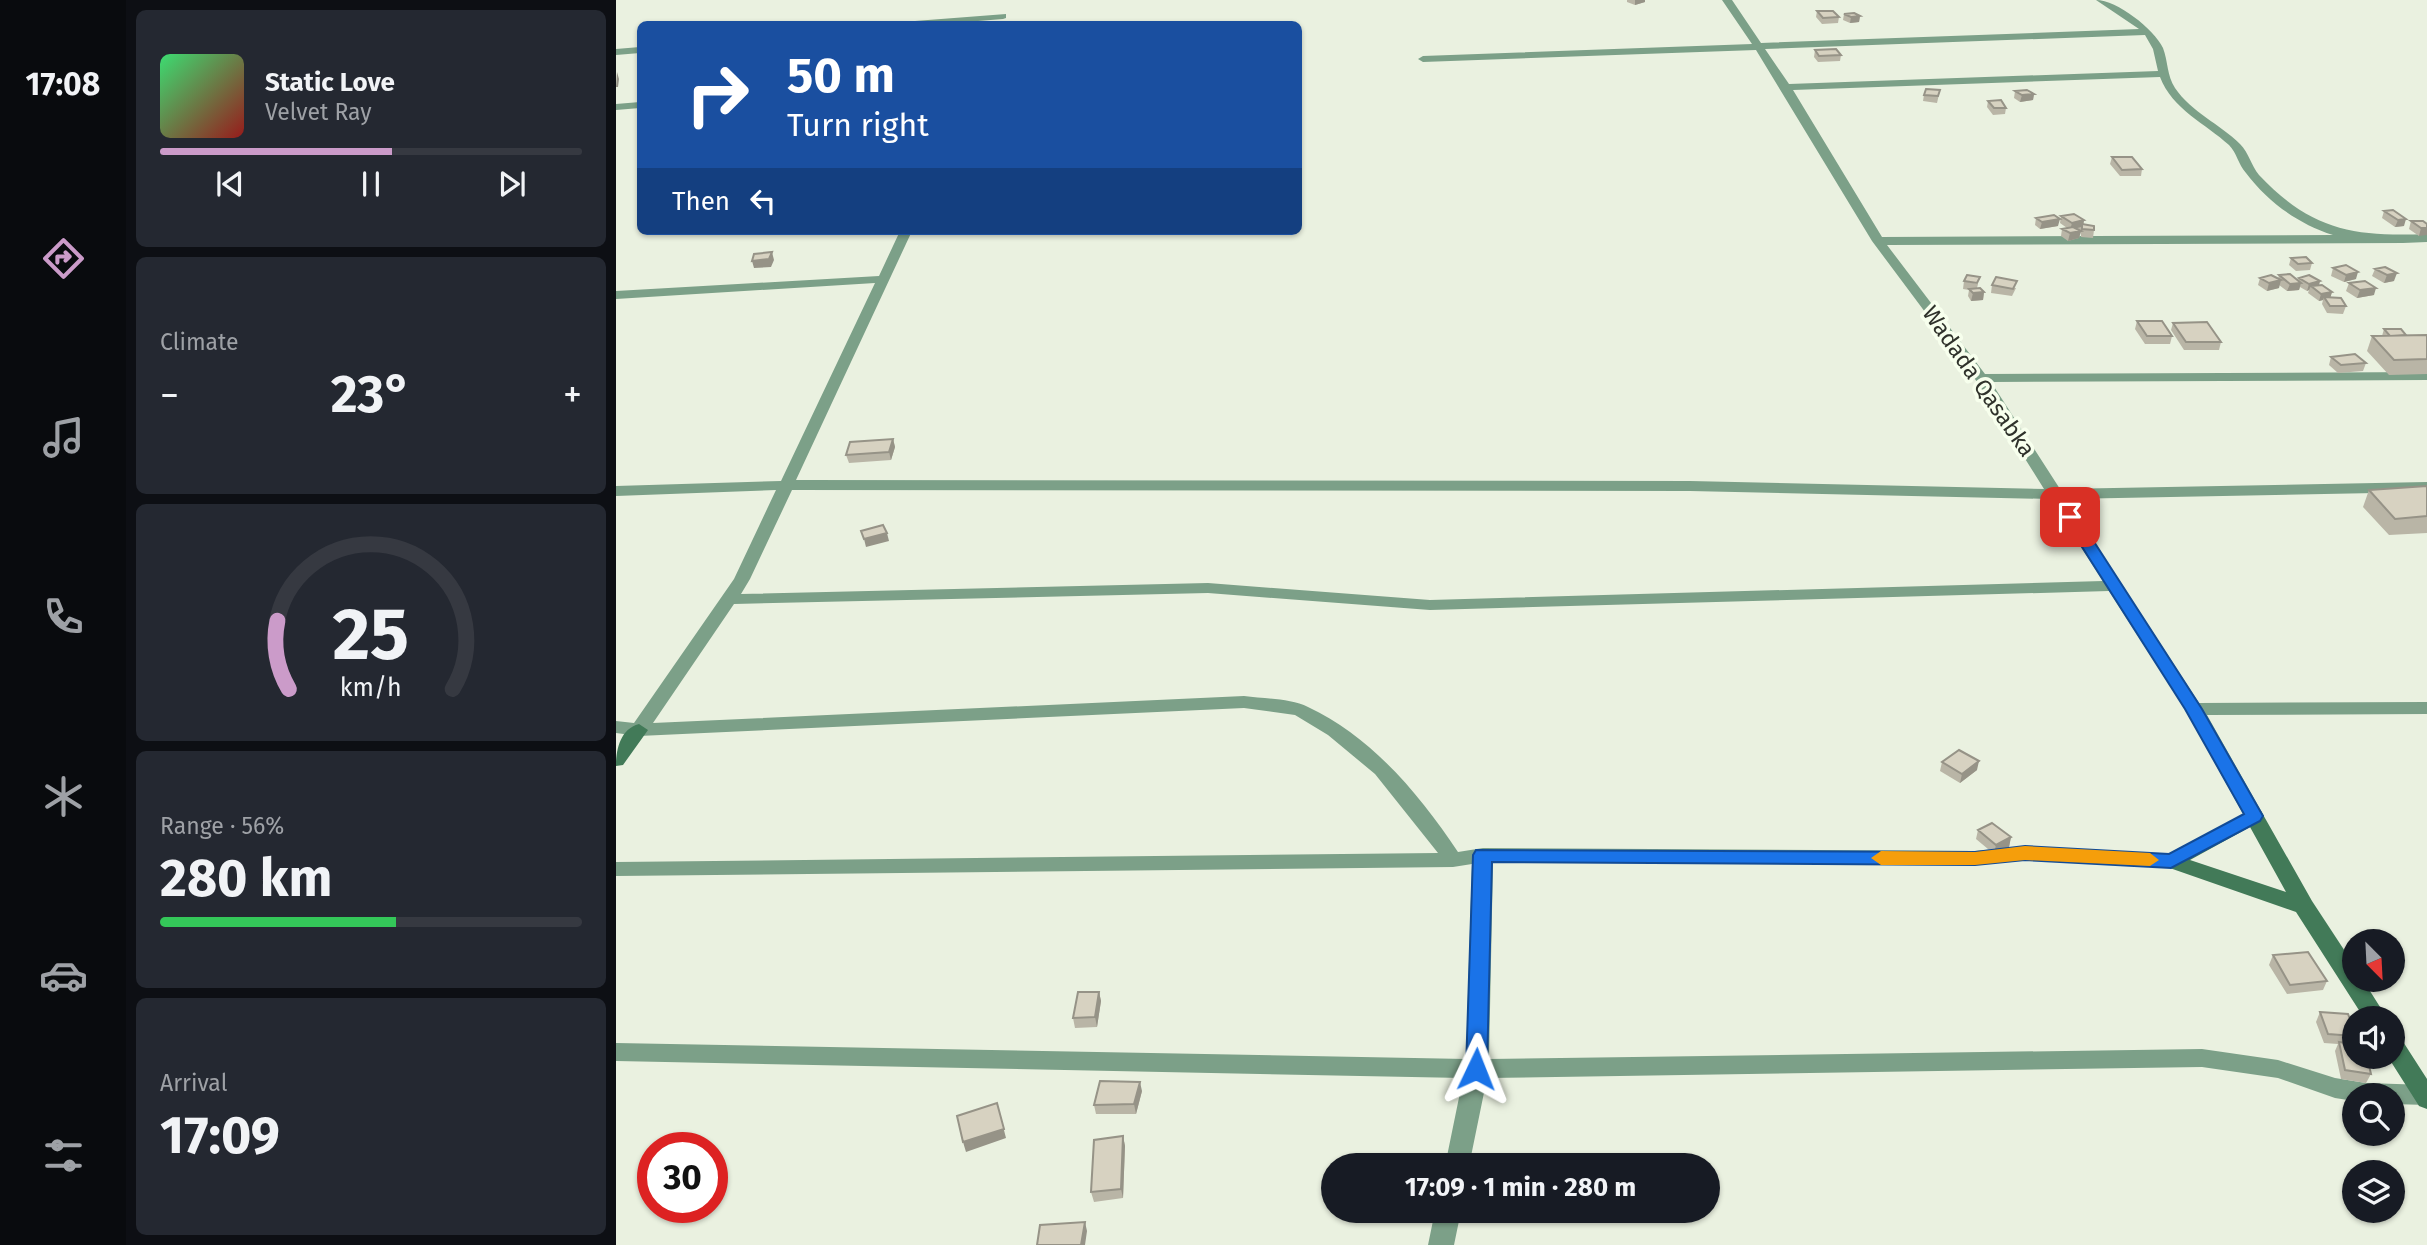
<!DOCTYPE html>
<meta charset="utf-8">
<style>
body{margin:0;font-family:"Fira Sans",sans-serif;background:#242831;color:#f1f3f6;height:100vh;display:flex;flex-direction:column;font-size:26px;white-space:nowrap}
*{box-sizing:border-box;margin:0}
p{font-size:23px;color:#9ea1a6}
.icon{flex:none;width:38px;height:38px;fill:none;stroke:currentColor;stroke-width:2;stroke-linecap:round;stroke-linejoin:round}
.map{position:relative;flex:1;overflow:hidden}
.details{display:flex;flex-direction:column;gap:10px;padding:10px;background:#0d0f14;width:490px}
.details>*{flex:none}
.hud{position:absolute;left:21px;top:21px;width:665px;height:214px;border-radius:10px;box-shadow:0 2px 5px #0004;background:#1a4fa0;color:#fff;overflow:hidden}
.needle{width:46px;rotate:156deg}
.fabs{position:absolute;left:1726px;top:929px;display:grid;gap:14px}
.fabs a{display:grid;place-items:center;width:63px;height:63px;border-radius:50%;background:#171b24;box-shadow:0 2px 5px #0004;font-size:35px}
.speed{position:absolute;left:21px;top:1132px;display:flex;gap:14px;font-size:35px;font-weight:700;text-align:center}
.speed>*{display:grid;place-content:center;width:91px;height:91px;border-radius:50%;background:#171b24;box-shadow:0 2px 5px #0004;line-height:1}
.speed .limit{border:10px solid #d22;background:#fff;color:#111}
.pin{position:absolute;display:grid;place-items:center;width:60px;height:60px;color:#fff;margin:-30px;border-radius:14px;box-shadow:0 4px 10px #0006}
.me{position:absolute;width:77px;margin:-38px;rotate:2deg;stroke-linejoin:round;filter:drop-shadow(0 0 5px #0008)}
.turn{display:flex;align-items:center;gap:24px;height:147px;padding:0 35px;font-size:32px}
.turn .icon{width:91px;height:91px;stroke-width:2.5}
.turn b{display:block;font-size:49px;line-height:60px}
.then{display:flex;align-items:center;height:66px;padding:0 35px;background:#0003;gap:14px;font-size:26px}
.big{font-size:52px;font-weight:700;line-height:1.1}
.details .card{flex:1;display:flex;flex-direction:column;justify-content:center;gap:10px;min-width:0;padding:0 24px;border-radius:10px;background:#242831}
.details .dial{align-items:center;gap:0}
.dial svg{height:182px;overflow:visible;fill:none;stroke:#363941;stroke-width:7;stroke-linecap:round;text-anchor:middle}
.dial text{fill:#f1f3f6;stroke:none}
.song{display:flex;align-items:center;gap:21px}
.cover{width:84px;height:84px;border-radius:10px;background:linear-gradient(135deg,hsl(140 70% 55%),hsl(0 70% 35%))}
.played{height:7px;border-radius:4px;background:linear-gradient(90deg,#cb9bc9 55%,#363941 55%)}
.keys{display:flex;justify-content:space-around;direction:ltr}
.heat{display:flex;justify-content:space-between;align-items:center;font-size:38px;direction:ltr}
.charge{height:10px;border-radius:5px;background:linear-gradient(90deg,#34c759 56%,#363941 0)}
.trip{position:absolute;left:705px;top:1153px;width:399px;height:70px;border-radius:35px;background:#171b24;box-shadow:0 2px 5px #0004;font-weight:700;line-height:70px;text-align:center}
main{display:flex;flex:1;min-height:0}
.menu{display:flex;flex-direction:column;width:126px;justify-content:space-around;align-items:center;background:#090b0e;color:#9ea1a6}
.menu .icon{width:49px;height:49px}
.menu .active{color:#cb9bc9}
.menu b{font-size:32px;color:#f1f3f6}
.map>svg:first-child{display:block}
.lines{fill:none;stroke-linecap:round;stroke-linejoin:round}
.street{fill:#7ca088;fill-rule:evenodd}
.secondary{fill:#427a58;fill-rule:evenodd}
.wall{fill:#b9b5a6}
.shaded-wall{fill:#969387}
.building{fill:#d7d2c1;stroke:#969387;stroke-width:2}
.route{fill:#1a73e8;stroke:#114b97;stroke-width:2}
.slow{fill:#f59e0b}
.labels{text-anchor:middle;dominant-baseline:central;stroke-width:7;stroke-linejoin:round;paint-order:stroke}
.street-label{font-size:23px;fill:#2f322b;stroke:#f7ffed}
</style>
<main>
<nav class="menu">
<b>17:08</b>
<svg class="icon active" aria-label="directions" viewBox="0 0 24 24"><path d="M12 3l9 9-9 9-9-9zM9 14v-3h6M13 9l2 2-2 2"/></svg>
<svg class="icon" aria-label="music" viewBox="0 0 24 24"><path d="M9 18V5l10-2v13"/><circle cx="6" cy="18" r="3"/><circle cx="16" cy="16" r="3"/></svg>
<svg class="icon" aria-label="phone" viewBox="0 0 24 24"><path d="M5 4h4l2 5-3 2q2 4 5 5l2-3 5 2v4C11 20 4 13 5 4z"/></svg>
<svg class="icon" aria-label="climate" viewBox="0 0 24 24"><path d="M12 3v18M4 7l16 10M4 17L20 7"/></svg>
<svg class="icon" aria-label="car" viewBox="0 0 24 24"><path d="M5 17H2v-5l4-1 3-4h7l3 4 3 1v5h-3M9 17h6M6 11h13"/><circle cx="7" cy="17" r="2"/><circle cx="17" cy="17" r="2"/></svg>
<svg class="icon" aria-label="filters" viewBox="0 0 24 24"><path d="M4 7h16M4 17h16"/><circle cx="9" cy="7" r="2"/><circle cx="15" cy="17" r="2"/></svg>
</nav>
<section class="details">
<div class="card">
<div class="song"><i class="cover"></i><div><b>Static Love</b><p>Velvet Ray</p></div></div>
<div class="played"></div>
<div class="keys"><svg class="icon" aria-label="previous" viewBox="0 0 24 24"><path d="M18 5L8 12l10 7zM5 5v14"/></svg><svg class="icon" aria-label="pause" viewBox="0 0 24 24"><path d="M8 5v14M16 5v14"/></svg><svg class="icon" aria-label="next" viewBox="0 0 24 24"><path d="M6 5l10 7-10 7zM19 5v14"/></svg></div>
</div>
<div class="card"><p>Climate</p>
<div class="heat"><a>−</a><b class="big">23°</b><a>+</a></div>
</div>
<div class="card dial"><svg viewBox="0 0 100 80">
<path d="M14 69A42 42 0 1 1 86 69"/>
<path d="M14 69A42 42 0 0 1 9 39" stroke="#cb9bc9"/>
<text x="50" y="56" font-size="32" font-weight="700">25</text>
<text x="50" y="72" font-size="11">km/h</text>
</svg></div>
<div class="card"><p>Range · 56%</p><b class="big">280 km</b><div class="charge"></div></div>
<div class="card"><p>Arrival</p><b class="big">17:09</b></div>
</section>
<div class="map">
<svg width="1811" height="1245" viewBox="0 0 1811 1245">
<rect width="100%" height="100%" fill="#eaf1e0"/>
<g class="lines">
<!-- street -->
<path class="street" d="M1106 0H1116L1145 43 1523 29 1480 0C1501 0 1538 29 1547 48 1552 61 1551 76 1559 88 1575 112 1604 124 1624 144 1633 153 1635 165 1643 175 1695 230 1738 237 1811 234V242L1787 243 1271 245 1369 374 1811 372V380L1375 382 1444 489 1811 482V492L1450 499 1583 703 1811 702V714L1591 715 1648 816 1645 821H1631L1569 709 1493 591 814 610 592 593 118 604 37 723 628 696C648 699 674 698 692 707 756 737 804 795 842 852L867 848 1359 851 1409 846 1555 854 1562 856 1565 861 1562 866 1555 868 1409 860 1359 865 877 862 873 1059 1586 1049 1662 1060 1719 1078 1750 1083 1811 1085V1105L1776 1104V1096H1738V1101L1719 1098 1662 1078 1586 1067 871 1078 853 1166H829L847 1078 0 1061V1043L850 1059 856 864 837 867 0 876V862L822 853 759 774 712 735 679 715 628 708 23 736 0 733V721L18 723 118 579 160 490 0 496V486L165 481 259 283 0 299V291L263 276 284 231H296L180 480 1074 481 1428 489 1359 379 1256 241 1140 50 807 62 802 59 807 56 1136 44ZM1529 35 1537 49 1542 71 1173 84 1149 49ZM1544 77C1556 109 1590 124 1613 145 1621 153 1622 164 1630 173 1652 202 1682 224 1717 235L1266 237 1177 90ZM176 490 1074 491 1434 499 1487 581 814 600 592 583 125 594 134 579Z
M390 14V18L387 19 325 24H294L299 21Z
M24 47V53L0 55V49Z
M24 102V108L0 110V104Z
M819 1211H845L838 1245H812Z"/>
<!-- secondary -->
<path class="secondary" d="M23 724 32 730 7 765 0 766C0 750 4 729 23 724Z
M1638 809 1645 811 1696 901 1738 965V980H1747L1771 1018H1748L1680 912 1548 866 1545 861 1548 856ZM1634 827 1670 892 1574 860Z
M1776 1035 1784 1037 1811 1079V1109L1803 1106 1772 1057H1776Z"/>
</g>
<!-- wall -->
<path class="wall" d="M1011 0H1029V2L1019 5 1011 2Z
M1201 11 1223 17 1222 23 1206 24 1200 17Z
M1228 14 1244 16 1243 22 1234 23 1227 20Z
M1199 50 1225 55 1224 61 1202 62 1198 57Z
M1324 90 1321 103 1307 101 1308 95Z
M1399 91 1418 94 1417 100 1404 102 1398 98Z
M1372 101 1390 108 1389 114 1377 115 1371 107Z
M1496 157 1526 169 1525 176H1504L1494 164Z
M1777 210 1788 226 1779 227 1766 218 1768 211Z
M1445 216 1468 220 1467 225 1478 230 1477 238 1465 237V232L1463 238 1452 241 1445 236 1446 229 1451 228 1444 223Z
M1420 218 1442 226 1424 229 1419 225Z
M1795 221 1811 224 1803 236 1793 229Z
M1675 258 1696 263 1694 270 1680 271 1673 265Z
M1769 267 1778 281 1768 283 1756 276 1759 269Z
M1717 268 1740 279 1728 282 1715 276Z
M1663 275 1682 280 1683 278 1704 281 1703 285 1716 292 1714 297 1730 306 1727 314 1711 313 1706 304 1707 300 1703 301 1692 293 1693 290 1691 291 1684 287 1683 290 1671 291 1663 285V288L1651 291 1642 285 1644 278 1662 279Z
M1348 281 1362 284 1361 288 1368 292 1367 300 1355 301 1352 296 1353 290 1347 289Z
M1733 283 1758 295 1741 298 1730 291Z
M1376 285 1400 288 1396 296 1375 293Z
M1521 321 1556 336 1554 344H1529L1519 329Z
M1557 323 1605 342 1603 350H1568L1555 330Z
M1768 329 1790 335H1811V374L1773 375 1751 351 1756 336H1766Z
M1715 357 1750 363 1747 371 1722 373 1713 365Z
M277 439 279 447 275 460 233 463 230 455Z
M1811 486V533L1773 535 1747 507 1753 490Z
M1326 762 1361 770 1344 783 1324 771Z
M1362 830 1395 837 1393 847 1378 854 1360 839Z
M1657 955 1711 981 1707 990 1671 994 1653 965Z
M483 992 485 1001 481 1027 459 1028 457 1018Z
M1704 1012 1738 1030V1041L1736 1044 1755 1074 1750 1083 1725 1079 1719 1051 1722 1044 1708 1043 1700 1022Z
M526 1091 520 1114H480L478 1105Z
M507 1136 509 1146 507 1198 478 1202 475 1192Z"/>
<!-- shaded-wall -->
<path class="shaded-wall" d="M1019 0H1029V2L1019 5Z
M1244 16 1243 22 1234 23 1235 17Z
M1 72 3 79 2 87H0Z
M1418 94 1417 100 1404 102 1406 95Z
M1444 219 1442 226 1424 229 1426 222Z
M1790 219 1788 226 1779 227 1782 220Z
M1468 220 1467 227 1466 224 1465 227 1454 230 1456 223Z
M1805 228H1811V235L1803 236Z
M1465 231 1463 238 1452 241 1454 233Z
M156 252 158 260 155 267 138 268 136 261Z
M1742 272 1740 279 1728 282 1730 275Z
M1781 273 1778 281 1768 283 1771 275Z
M1665 280 1663 288 1651 291 1653 283Z
M1704 281 1702 288 1695 286 1693 290 1691 291 1693 284Z
M1685 283 1683 290 1671 291 1674 284Z
M1760 288 1758 295 1741 298 1744 290Z
M1368 292 1367 300 1355 301 1357 293Z
M1716 292 1714 299 1708 297 1707 300 1703 301 1705 294Z
M277 439 279 447 275 460 273 452Z
M271 533 273 541 250 547 248 539Z
M1363 761 1361 770 1344 783 1346 774Z
M1395 837 1393 847 1378 854 1380 845Z
M483 992 485 1001 481 1027 479 1017Z
M524 1082 526 1091 520 1114 518 1104Z
M381 1103 390 1138 350 1152 347 1142Z
M507 1136 509 1146 507 1198 505 1189Z
M469 1222 471 1231 469 1245H465Z"/>
<!-- building -->
<path class="building" d="M1201 11H1217L1223 17 1207 18Z
M1238 13 1244 16 1235 17 1228 14Z
M1220 49 1225 55 1203 56 1199 50Z
M1310 89 1324 90 1322 96 1308 95Z
M1411 90 1418 94 1406 95 1399 91Z
M1385 100 1390 108H1378L1372 101Z
M1496 157H1516L1526 169 1506 170Z
M1777 210 1790 219 1782 220 1768 211Z
M1458 214 1468 220 1456 223 1445 216Z
M1438 215 1444 219 1426 222 1420 218Z
M1795 221H1807L1811 224V228H1805Z
M1466 224 1478 226V230L1466 229Z
M1457 227 1465 231 1454 233 1446 229Z
M156 252 153 259 136 261 138 254Z
M1690 257 1696 263 1682 264 1675 258Z
M1730 265 1742 272 1730 275 1717 268Z
M1769 267 1781 273 1771 275 1759 269Z
M1674 274 1685 283 1674 284 1663 275Z
M1351 275 1364 277 1361 283 1348 281Z
M1655 275 1665 280 1653 283 1644 278Z
M1693 275 1704 281 1693 284 1683 278Z
M1380 277 1401 281 1397 289 1376 285Z
M1749 281 1760 288 1744 290 1733 283Z
M1706 285 1716 292 1705 294 1695 286Z
M1364 288 1368 292 1357 293 1353 289Z
M1708 297 1725 298 1730 306H1714Z
M1521 321H1546L1556 336H1531Z
M1591 322 1605 342H1570L1557 323Z
M1768 329H1785L1790 335 1774 336Z
M1811 335V359L1778 360 1756 336Z
M1739 354 1750 363 1725 365 1715 357Z
M277 439 273 452 230 455 234 442Z
M1811 486V516L1779 519 1753 490Z
M267 525 271 533 248 539 245 531Z
M1343 750 1363 761 1346 774 1326 762Z
M1376 823 1395 837 1380 845 1362 830Z
M1692 952 1711 981 1674 985 1657 955Z
M462 992H483L479 1017 457 1018Z
M1704 1012 1732 1014 1738 1030V1036L1712 1034Z
M1723 1042 1738 1044V1057H1751L1755 1074 1729 1070Z
M484 1081 524 1082 518 1104 478 1105Z
M381 1103 388 1129 347 1142 341 1116Z
M507 1136 505 1189 475 1192 478 1140Z
M469 1222 465 1245H421L424 1225Z"/>
<!-- route -->
<path class="route" d="M1454 513 1462 517 1586 709 1647 816 1644 821 1555 868 1409 860 1359 865 876 862 871 1069 868 1076 860 1078 853 1076 850 1069 857 855 860 850 1359 852 1409 846 1553 854 1628 814 1569 709 1447 517Z"/>
<!-- slow -->
<path class="slow" d="M1409 846 1534 853 1543 860 1534 866 1409 860 1359 865H1265L1255 858 1265 851 1359 852Z"/>
<g class="labels">
<!-- street labels -->
<g class="street-label">
<text transform="translate(1363 381) rotate(55)">Wadada Qasabka</text>
</g>
</g>
</svg>
<div class="fabs">
<a><svg class="needle" viewBox="-14 -14 28 28"><path d="M0-13l5 13h-10z" fill="#e53935"/><path d="M0 13l5-13h-10z" fill="#9ea1a6"/></svg></a>
<a><svg class="icon" aria-label="sound" viewBox="0 0 24 24"><path d="M4 9h4l5-4v14l-5-4H4zM17 9q2 3 0 6"/></svg></a>
<a><svg class="icon" aria-label="search" viewBox="0 0 24 24"><circle cx="10" cy="10" r="6"/><path d="M15 15l6 6"/></svg></a>
<a><svg class="icon" aria-label="layers" viewBox="0 0 24 24"><path d="M12 4l9 5-9 5-9-5zM3 14l9 5 9-5"/></svg></a>
</div>
<div class="speed"><div class="limit">30</div></div>
<div class="pin" style="left:1454px;top:517px;background:#d93025"><svg class="icon" aria-label="arrive" viewBox="0 0 24 24"><path d="M6 21V4h12l-3 4 3 4H6"/></svg></div>
<svg class="me" style="left:860px;top:1069px" viewBox="-20 -20 40 40"><path d="M0-17L14 15 0 8-14 15z" fill="#1a73e8" stroke="#fff" stroke-width="4"/></svg>
<div class="trip">17:09 · 1 min · 280 m</div>
<div class="hud">
<div class="turn"><svg class="icon" aria-label="right" viewBox="0 0 24 24"><path d="M7 20v-9h11M14 6l5 5-5 5"/></svg><div><b>50 m</b>Turn right</div></div>
<div class="then">Then<svg class="icon" aria-label="left" viewBox="0 0 24 24"><path d="M17 20v-9H6M10 6l-5 5 5 5"/></svg></div>
</div>
</div>
</main>
